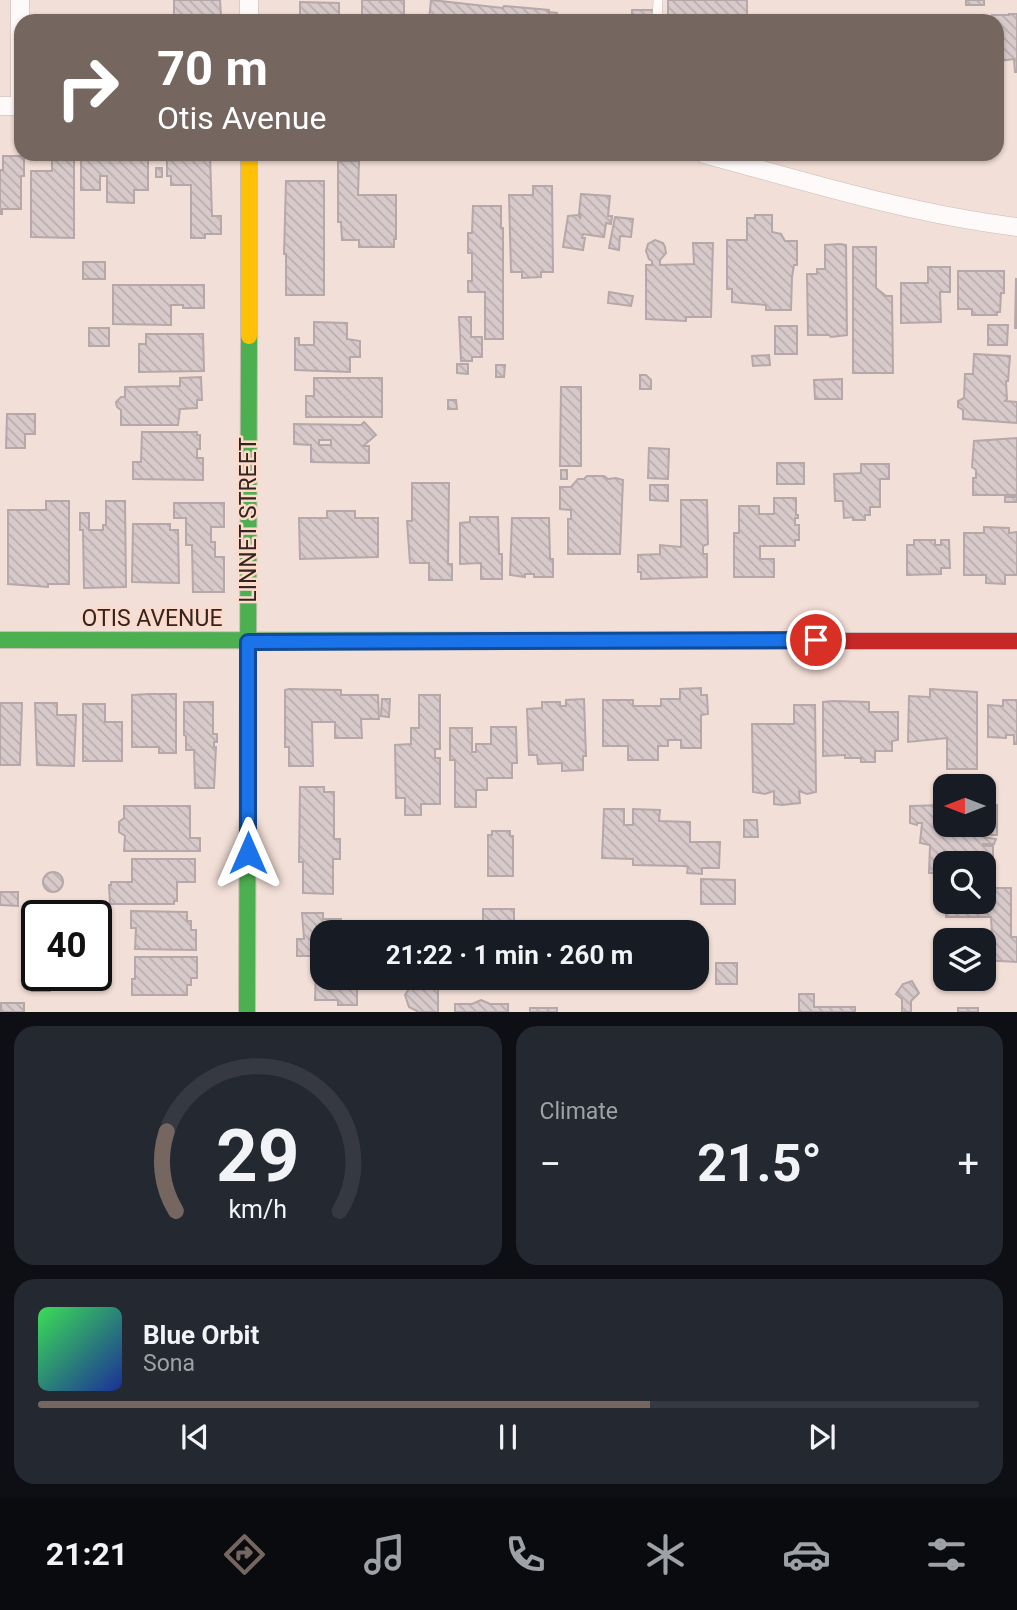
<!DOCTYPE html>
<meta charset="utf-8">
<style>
body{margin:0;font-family:Roboto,sans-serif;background:#242831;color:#f1f3f6;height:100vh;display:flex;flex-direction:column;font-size:26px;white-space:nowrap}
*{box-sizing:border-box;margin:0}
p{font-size:23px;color:#9ea1a6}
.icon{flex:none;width:38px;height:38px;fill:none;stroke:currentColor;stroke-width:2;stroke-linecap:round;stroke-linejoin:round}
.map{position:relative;height:1012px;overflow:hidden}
.drawer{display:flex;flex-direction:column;gap:14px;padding:14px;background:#0d0f14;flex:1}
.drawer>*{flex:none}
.top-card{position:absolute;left:14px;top:14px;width:990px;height:147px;border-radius:21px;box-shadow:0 2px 5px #0004;background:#756660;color:#fff;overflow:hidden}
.needle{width:46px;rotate:270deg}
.tools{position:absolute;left:933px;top:774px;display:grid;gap:14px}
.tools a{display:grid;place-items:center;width:63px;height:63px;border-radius:14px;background:#171b24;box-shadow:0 2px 5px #0004;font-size:35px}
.speed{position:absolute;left:21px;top:900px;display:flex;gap:14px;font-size:35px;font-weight:700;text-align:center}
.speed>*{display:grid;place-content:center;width:91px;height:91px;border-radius:50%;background:#171b24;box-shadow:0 2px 5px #0004;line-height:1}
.speed .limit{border:4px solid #111;border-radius:10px;background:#fff;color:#111}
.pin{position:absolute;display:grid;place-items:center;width:60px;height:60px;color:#fff;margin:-30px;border:4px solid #fff;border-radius:50%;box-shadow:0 2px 7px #0007}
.me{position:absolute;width:77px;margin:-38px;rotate:0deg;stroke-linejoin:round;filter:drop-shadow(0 0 5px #0008)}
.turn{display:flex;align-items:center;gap:24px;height:147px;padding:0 28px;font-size:32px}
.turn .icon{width:91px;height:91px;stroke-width:2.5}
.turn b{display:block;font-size:49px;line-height:60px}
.big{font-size:52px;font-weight:700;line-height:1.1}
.drawer .tile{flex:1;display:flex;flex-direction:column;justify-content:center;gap:10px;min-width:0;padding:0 24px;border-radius:21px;background:#242831}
.drawer .dial{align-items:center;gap:0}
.dial svg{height:182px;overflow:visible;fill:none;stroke:#363941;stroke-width:7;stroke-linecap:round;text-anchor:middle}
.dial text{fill:#f1f3f6;stroke:none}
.song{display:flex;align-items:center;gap:21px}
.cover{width:84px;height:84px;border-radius:10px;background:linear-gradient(135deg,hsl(130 70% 55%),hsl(230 70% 35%))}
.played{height:7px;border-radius:4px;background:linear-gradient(90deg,#756660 65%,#363941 65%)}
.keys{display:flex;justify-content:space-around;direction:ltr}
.heat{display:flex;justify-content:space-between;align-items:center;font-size:38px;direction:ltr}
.drawer .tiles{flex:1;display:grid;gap:14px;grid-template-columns:1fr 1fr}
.tile:last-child{grid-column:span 2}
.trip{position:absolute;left:310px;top:920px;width:399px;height:70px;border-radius:21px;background:#171b24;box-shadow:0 2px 5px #0004;font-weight:700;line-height:70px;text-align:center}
.tab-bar{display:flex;height:112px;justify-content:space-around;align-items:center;background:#090b0e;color:#9ea1a6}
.tab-bar .icon{width:49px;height:49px}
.tab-bar .selected{color:#756660}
.tab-bar b{font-size:32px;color:#f1f3f6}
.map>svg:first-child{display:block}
.building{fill:url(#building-back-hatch);stroke:#b6a7a8;stroke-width:2;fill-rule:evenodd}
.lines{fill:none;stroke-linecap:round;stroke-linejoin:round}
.lane-casing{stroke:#cabbb5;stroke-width:10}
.street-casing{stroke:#cabbb5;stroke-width:19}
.fast-casing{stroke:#cabbb5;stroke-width:18}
.slow-casing{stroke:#cabbb5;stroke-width:18}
.jam-casing{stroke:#cabbb5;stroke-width:18}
.lane{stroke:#fdfaf9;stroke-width:9}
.street{stroke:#fdfaf9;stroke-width:18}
.fast{stroke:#4caf50;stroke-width:16}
.slow{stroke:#ffc107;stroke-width:16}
.jam{stroke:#c62828;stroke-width:16}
.route-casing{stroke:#114b97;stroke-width:18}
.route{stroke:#1a73e8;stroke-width:12}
.labels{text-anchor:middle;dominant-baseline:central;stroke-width:5;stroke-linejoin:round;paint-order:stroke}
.street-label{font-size:23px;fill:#322520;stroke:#fedacb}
</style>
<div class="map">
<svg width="1017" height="1012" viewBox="0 0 1017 1012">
<defs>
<pattern id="building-back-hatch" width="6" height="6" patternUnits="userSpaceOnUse" patternTransform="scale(1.75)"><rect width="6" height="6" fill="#d8caca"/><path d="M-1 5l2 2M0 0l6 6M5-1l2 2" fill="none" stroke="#baadad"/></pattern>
</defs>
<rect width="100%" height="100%" fill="#f2dfd7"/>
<!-- building -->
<path class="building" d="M174 0H220L221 16H174Z
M362 0H404V18H410V21H362Z
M431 0 503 8 504 6 549 10V12L557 13 558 21H429Z
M668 0H747V21L668 19Z
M966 0H984V5H966Z
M300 2 339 3V21H282V17H300Z
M632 10H655V21H628V18H632Z
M1009 14H1017V72H1015L1014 59 998 61V21H992V15H1009Z
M27 16H55V21H27Z
M52 155H74V238L31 237V171H52Z
M81 155 99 157 148 155V190H134V203L107 202V176H100V190H81Z
M167 155H210L212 216H221V234H205V238H191V185H171V176H167Z
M3 156H24V176H21V209H2V214H0V170H3Z
M338 161H359L358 195H396V239H394V247H359V240H342L341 222H338Z
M156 168H162V177H156Z
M286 181H324V295H286V254H284Z
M533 186H552L553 272H541V277L522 278V272H511L509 195H533Z
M581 194 610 196 608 216H612L611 224 606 223 604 237 583 234 582 238H585L583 250 563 247 568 216 578 215 580 218 581 215 579 214Z
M473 206H501V228H503V339H485V292H468V281H472V253H468V233H472Z
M755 215H772V232L781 234 785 241H797V265H794L792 277 791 310H766V305L732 302V289H727V240H747V218H755Z
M615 217 633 219 631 237 620 236 619 250 609 248Z
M655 240 663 243 665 247 666 253 660 260V265L694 264 693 243H713L711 317H686V321L646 319V265H652V261L649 259 646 251 648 244Z
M840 244 846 245 847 335 831 337 829 335H808L807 274H817V269H825V245Z
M853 247H876V288L886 296H892L893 373H853Z
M83 262H105V279H83Z
M928 267H950V292H940L941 322 901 323V283H928Z
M958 271H1004V293H1001L1000 312H997V315H972V309H958Z
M1016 279H1017V328H1015Z
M113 285H204V308H183V305H171V325L113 324Z
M609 292 633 296 631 306 608 303Z
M459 317H471V337H482V357H472V361H461Z
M314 322 347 323V339L360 341V357H350V372L295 370V338H299V345H314Z
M988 325H1008L1007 345H988Z
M775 326H797V354H775Z
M89 328H109V346H89Z
M146 334H203L204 371 139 372V344H146Z
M974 354 1010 356 1008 381H1006L1007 399 1005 401 1017 402V423L963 419V410L958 407V401L964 398 965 374H973Z
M769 355 770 365 753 366 752 356Z
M457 364H468V374L457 373Z
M496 365H505L504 377H496Z
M640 375H646L651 380V389H640Z
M201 377 202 400H197V408L180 409 178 425H121V410L117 407 116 402 121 397H125V387L180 386V378Z
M314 378H382V417H306V396H314Z
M842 379V399H815L814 380Z
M561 387H581V466H560Z
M448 400H456L457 409H448Z
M7 414H35V434H25V448H6Z
M364 422 376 435 363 446H369V463L311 462V445L294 444V424L361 425ZM319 440H331V445H319Z
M142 432H197V435H200V449H197V458H203V480L133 479V462H141Z
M1017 438V495H973V478H976V470L972 467 974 441Z
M649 448 669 449 668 479 648 478Z
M777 463H804V484H777Z
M861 464H889V479H880V507H870V515H865V520H853V517L844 518 843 501H835L834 474 861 473Z
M561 470H567V479H561Z
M587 476H604L608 479 616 478 623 480 620 554H568V519H571V510L560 509V487H571L578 479H584Z
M412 483H449L448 564H452V580H429V563H410L407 521H412Z
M650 485H668V501L650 500Z
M1005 497H1017V502H1005Z
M774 498H796V515H798V518H795V525H799V540H795V546H760V559H774V577H734V533H739V506H759V514H774Z
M681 500H707L708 544 703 546V554H707V577L641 579V572H638V555L660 554V545L681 547Z
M46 501H69V584H48V587L8 584V510H46Z
M106 501H125L126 587 84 588 83 530H80V513H89V530H103V525H106Z
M174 503H224V527H211V542H215V557H224V592H193L192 545H186V518H174Z
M327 511H355V518H378V557L300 559 299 518H327Z
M470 517H498L499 554H502V579H481V563L460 564V523L470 522Z
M512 518H549L550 559H553V577H534V574H525V577L510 575Z
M133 524H170V530H178L179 583 132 582Z
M984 527 1009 528V533L1017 532V575H1005V584L986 583V575H964V533H984Z
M914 540H935V545H941V540H949L950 568H941V574L907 575V545H914Z
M701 688V695H707L708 714 701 715V748H681V740H668V746H658V760H628V746H603V700H633V706H661V699H680V689Z
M289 689 341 690V695H378L379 719H361L362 738H335V722H312L313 766H289V747H285V690Z
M930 689 977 692V769H947V738L908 742 909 696 930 697Z
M149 694H176V753H159V747H132V695Z
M419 695H440V749H435V758H440V804H421V815H405V798H396L395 745 411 744V728H419Z
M382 699H390L389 717 381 716Z
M584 699 586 756H583V770L562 771V763L538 764 537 755H529L527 709 542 708V702H560V706H566V700Z
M1003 700H1017V744H1014V735H1006V738L988 737V705L1003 706Z
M833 701 869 702V712H898V740L892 741V751H875V762H861V758H845V755L823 756V702Z
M184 702H213V734H217V742H214V747H216L214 788H195L194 750H186V736L184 735Z
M0 703H22L20 765H0Z
M35 703H57V715H76L74 766 37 765Z
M83 704H105V722H122V761H83Z
M794 705H815L816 792 807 794 799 791 800 803 782 805 774 804V791L765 794 753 792 752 724H794Z
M491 727H516L517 763H512V778H487V790H476V807H455V760H450V728H472V752H476V744H491Z
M300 787H324V792H334V839H340V859H333V894L303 893V862H299Z
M945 805V824H950V834H968V824H984V805H997V835H983V837L996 839 994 844H983V846H993V873H984V863H945V873H929L930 845 920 843 922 823H917V825L910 823V806Z
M124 806H190V838H200V851H124L125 836 119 832V822L124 818Z
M604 809H624V825H633V809L660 810 659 821 690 822V842H720L719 868H702V874L687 873 688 867 685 866 633 865V859L602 858Z
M744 820H757L758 837H744Z
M492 831H510V836H513V876H488V835H492Z
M132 859H195V882H177V901H174V904H110L109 885H111V882H132Z
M43 882a10 10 0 1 1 20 0a10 10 0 1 1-20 0Z
M701 879 735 880V904H701Z
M984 888H1011V937H1017V962L984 960V952H993L991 917H946V901H984Z
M0 892H18V906L0 905Z
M483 909H514V926H483Z
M131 911 187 912V921H191V930H196V950L135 949 136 928H131Z
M302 913H323V919H341V933H322V959L320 956H297V939H304Z
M37 951V975H50V991H32L31 952Z
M135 957H197V978H191V985H187V995H132V979H135Z
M716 963H737V984H716Z
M316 966H322V978H357V1005H338V1000H315Z
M406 978H434L438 985V1012H419L409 1007 405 995 411 986Z
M912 981 919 993 911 1001V1012H902V999L896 994 903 984Z
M799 994H814V1007H855V1012H799Z
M481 1000 490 1004H508V1012H455V1004H472Z
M1 1003H24V1012H1Z
M530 1008H557V1012H530Z
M958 1008H978V1012H958Z"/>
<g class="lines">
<defs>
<path id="lane" d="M657 21 658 0"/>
<path id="street" d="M20 0V106
M249 0V21
M0 106H21
M704 154C808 182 910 214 1017 227"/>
<path id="fast" d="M0 640 781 641
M247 1012 249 336"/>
<path id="slow" d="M249 336V154"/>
<path id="jam" d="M781 641H1017"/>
</defs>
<!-- lane casing -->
<use href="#lane" class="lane-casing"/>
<!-- street casing -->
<use href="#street" class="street-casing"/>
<!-- fast casing -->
<use href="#fast" class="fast-casing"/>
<!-- slow casing -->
<use href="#slow" class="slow-casing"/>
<!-- jam casing -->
<use href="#jam" class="jam-casing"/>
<!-- lane -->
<use href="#lane" class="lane"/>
<!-- street -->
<use href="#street" class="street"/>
<!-- fast -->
<use href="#fast" class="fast"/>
<!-- slow -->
<use href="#slow" class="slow"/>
<!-- jam -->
<use href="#jam" class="jam"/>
</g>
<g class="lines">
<defs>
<path id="route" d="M248 853V642L816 640"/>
</defs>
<!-- route casing -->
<use href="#route" class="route-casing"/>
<!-- route -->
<use href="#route" class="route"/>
</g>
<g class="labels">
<!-- street labels -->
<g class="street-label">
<text transform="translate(248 520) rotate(-90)">LINNET STREET</text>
<text x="152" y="618">OTIS AVENUE</text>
</g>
</g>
</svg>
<div class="tools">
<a><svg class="needle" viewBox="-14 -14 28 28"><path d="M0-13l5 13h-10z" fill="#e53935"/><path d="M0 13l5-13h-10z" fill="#9ea1a6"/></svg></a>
<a><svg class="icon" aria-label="search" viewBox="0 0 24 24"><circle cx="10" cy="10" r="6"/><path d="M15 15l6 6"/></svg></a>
<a><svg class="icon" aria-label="layers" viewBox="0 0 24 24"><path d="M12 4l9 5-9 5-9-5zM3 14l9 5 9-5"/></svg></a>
</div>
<div class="speed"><div class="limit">40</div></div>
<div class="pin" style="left:816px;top:640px;background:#d93025"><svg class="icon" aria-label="arrive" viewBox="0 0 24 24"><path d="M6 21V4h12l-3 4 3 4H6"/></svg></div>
<svg class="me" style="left:248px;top:853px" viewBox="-20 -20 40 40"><path d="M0-17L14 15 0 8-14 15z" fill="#1a73e8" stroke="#fff" stroke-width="4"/></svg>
<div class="trip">21:22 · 1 min · 260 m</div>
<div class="top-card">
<div class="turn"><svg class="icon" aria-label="right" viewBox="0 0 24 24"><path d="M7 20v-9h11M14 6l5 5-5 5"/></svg><div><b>70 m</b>Otis Avenue</div></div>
</div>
</div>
<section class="drawer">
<div class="tiles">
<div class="tile dial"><svg viewBox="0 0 100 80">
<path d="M14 69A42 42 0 1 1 86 69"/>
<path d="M14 69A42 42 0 0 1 10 34" stroke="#756660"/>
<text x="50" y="56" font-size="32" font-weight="700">29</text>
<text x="50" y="72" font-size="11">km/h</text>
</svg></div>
<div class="tile"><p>Climate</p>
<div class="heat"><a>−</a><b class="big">21.5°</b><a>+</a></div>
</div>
<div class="tile">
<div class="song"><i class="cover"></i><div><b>Blue Orbit</b><p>Sona</p></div></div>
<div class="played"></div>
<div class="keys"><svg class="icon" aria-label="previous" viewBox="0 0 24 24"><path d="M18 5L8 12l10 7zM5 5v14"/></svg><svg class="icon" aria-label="pause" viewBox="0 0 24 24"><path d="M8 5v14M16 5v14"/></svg><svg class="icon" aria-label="next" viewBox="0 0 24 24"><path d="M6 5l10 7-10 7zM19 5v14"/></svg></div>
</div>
</div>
</section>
<nav class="tab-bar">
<b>21:21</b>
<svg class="icon selected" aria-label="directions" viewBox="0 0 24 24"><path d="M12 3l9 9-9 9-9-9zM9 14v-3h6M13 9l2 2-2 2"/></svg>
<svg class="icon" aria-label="music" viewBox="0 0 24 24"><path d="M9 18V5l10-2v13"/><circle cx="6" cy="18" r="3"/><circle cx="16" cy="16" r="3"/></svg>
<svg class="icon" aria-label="phone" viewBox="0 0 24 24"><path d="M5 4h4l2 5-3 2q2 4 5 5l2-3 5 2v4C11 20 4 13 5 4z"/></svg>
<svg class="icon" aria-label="climate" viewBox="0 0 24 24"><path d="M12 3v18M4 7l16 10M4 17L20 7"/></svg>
<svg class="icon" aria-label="car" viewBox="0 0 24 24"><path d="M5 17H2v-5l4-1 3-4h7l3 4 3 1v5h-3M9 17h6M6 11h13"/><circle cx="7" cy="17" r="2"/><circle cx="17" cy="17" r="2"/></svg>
<svg class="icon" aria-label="filters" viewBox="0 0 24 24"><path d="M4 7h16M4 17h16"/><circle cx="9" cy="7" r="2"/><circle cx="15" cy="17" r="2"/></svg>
</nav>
